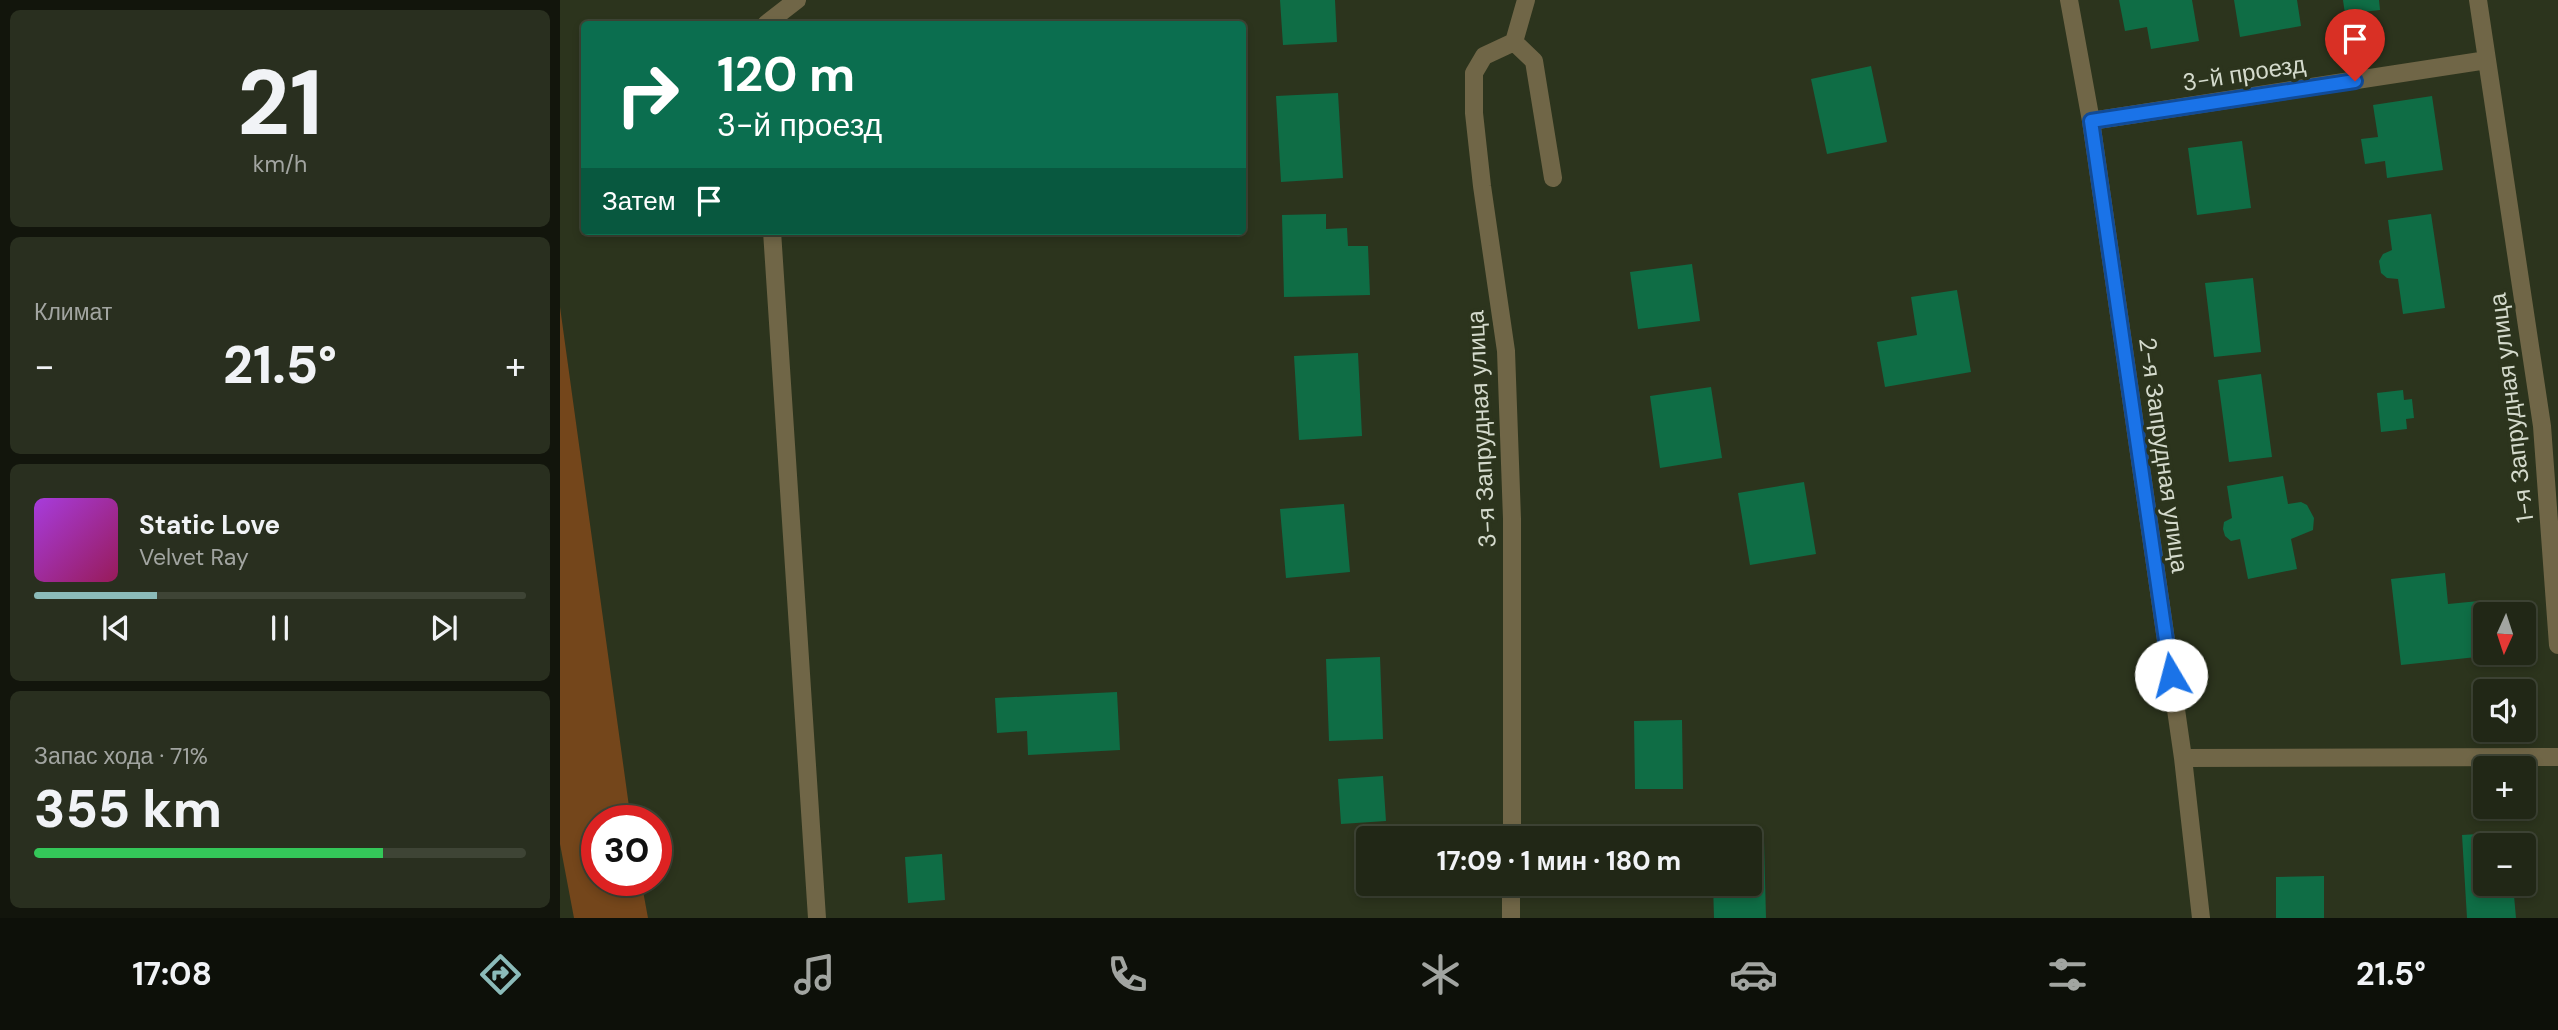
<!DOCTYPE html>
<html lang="ru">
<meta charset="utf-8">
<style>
body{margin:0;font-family:"DM Sans",sans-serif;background:#292f1f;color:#f1f3f6;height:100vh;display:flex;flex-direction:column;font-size:26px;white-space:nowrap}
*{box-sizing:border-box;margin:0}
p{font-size:23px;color:#a2a5a1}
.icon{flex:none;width:38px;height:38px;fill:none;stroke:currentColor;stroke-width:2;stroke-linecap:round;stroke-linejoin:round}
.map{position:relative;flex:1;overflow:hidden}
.panel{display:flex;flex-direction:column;gap:10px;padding:10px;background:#12150c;width:560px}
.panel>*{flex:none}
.top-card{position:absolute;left:21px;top:21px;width:665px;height:214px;border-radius:7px;box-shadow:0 4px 10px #0003,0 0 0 2px #3e4435;background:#0b6e4f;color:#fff;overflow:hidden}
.needle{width:46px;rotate:183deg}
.fabs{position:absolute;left:1913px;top:602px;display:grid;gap:14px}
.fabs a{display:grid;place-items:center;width:63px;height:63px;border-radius:7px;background:#212716;box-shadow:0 4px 10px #0003,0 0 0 2px #3e4435;font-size:35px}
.speed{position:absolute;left:21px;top:805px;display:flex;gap:14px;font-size:35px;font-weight:700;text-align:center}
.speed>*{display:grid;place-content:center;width:91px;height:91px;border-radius:50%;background:#212716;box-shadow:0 4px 10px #0003,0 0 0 2px #3e4435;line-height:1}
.speed .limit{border:10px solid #d22;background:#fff;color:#111}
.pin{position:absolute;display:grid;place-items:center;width:60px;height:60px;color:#fff;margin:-72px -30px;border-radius:50% 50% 50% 0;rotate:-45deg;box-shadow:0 0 7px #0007}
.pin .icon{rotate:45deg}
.me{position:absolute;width:77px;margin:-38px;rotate:352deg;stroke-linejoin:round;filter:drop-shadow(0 0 5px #0008)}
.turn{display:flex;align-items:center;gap:24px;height:147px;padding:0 21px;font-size:32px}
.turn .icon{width:91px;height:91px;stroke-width:2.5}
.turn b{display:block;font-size:49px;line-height:60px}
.then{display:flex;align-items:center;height:66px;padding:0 21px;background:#0003;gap:14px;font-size:26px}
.big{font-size:52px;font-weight:800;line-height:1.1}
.panel .tile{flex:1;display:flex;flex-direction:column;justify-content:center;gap:10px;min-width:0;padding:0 24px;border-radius:10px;background:#292f1f}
.panel .dial{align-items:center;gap:0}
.dial b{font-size:91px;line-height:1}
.song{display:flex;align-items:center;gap:21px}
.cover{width:84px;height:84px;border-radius:10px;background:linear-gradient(135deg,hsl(280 70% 55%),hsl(330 70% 35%))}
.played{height:7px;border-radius:4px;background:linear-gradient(90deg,#8bbbb9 25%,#3e4435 25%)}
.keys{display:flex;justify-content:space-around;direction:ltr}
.heat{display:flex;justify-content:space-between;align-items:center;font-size:38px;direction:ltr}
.charge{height:10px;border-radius:5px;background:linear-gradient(90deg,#34c759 71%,#3e4435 0)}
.trip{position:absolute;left:796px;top:826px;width:406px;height:70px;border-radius:7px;background:#212716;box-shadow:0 4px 10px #0003,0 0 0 2px #3e4435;font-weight:800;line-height:70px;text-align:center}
.dock{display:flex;height:112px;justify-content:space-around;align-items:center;background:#0d1009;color:#a2a5a1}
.dock .icon{width:49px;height:49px}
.dock .current{color:#8bbbb9}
.dock b{font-size:32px;color:#f1f3f6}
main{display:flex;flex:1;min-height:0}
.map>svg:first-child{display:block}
.green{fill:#74461b}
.building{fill:#0f6d45}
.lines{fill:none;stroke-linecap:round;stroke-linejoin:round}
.minor{stroke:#706647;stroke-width:18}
.route-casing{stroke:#114b97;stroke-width:18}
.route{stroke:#1a73e8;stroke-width:12}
.labels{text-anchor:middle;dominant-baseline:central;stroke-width:7;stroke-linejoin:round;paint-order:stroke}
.street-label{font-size:24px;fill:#d4dacc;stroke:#2c341d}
</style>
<main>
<section class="panel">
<div class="tile dial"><b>21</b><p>km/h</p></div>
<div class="tile"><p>Климат</p>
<div class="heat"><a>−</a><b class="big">21.5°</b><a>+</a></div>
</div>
<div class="tile">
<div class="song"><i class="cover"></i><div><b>Static Love</b><p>Velvet Ray</p></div></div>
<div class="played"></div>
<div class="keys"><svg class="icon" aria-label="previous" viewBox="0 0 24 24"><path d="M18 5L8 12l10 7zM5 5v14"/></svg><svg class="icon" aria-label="pause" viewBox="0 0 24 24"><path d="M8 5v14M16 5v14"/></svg><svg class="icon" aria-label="next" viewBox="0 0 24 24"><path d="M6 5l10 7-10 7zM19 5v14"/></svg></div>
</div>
<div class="tile"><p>Запас хода · 71%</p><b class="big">355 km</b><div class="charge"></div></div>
</section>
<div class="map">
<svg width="1998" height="918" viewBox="0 0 1998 918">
<rect width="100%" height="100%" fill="#2c341d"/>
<!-- green -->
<path class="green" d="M0 307 71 821H37V880H81L88 918H14L0 844Z"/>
<!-- building -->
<path class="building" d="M720 0H775L777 42 723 45Z
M1559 0H1632L1639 41 1591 49 1587 27 1565 31Z
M1674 0H1737L1741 26 1680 37Z
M1783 0H1819L1820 10 1785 14Z
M1311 66 1327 142 1267 154 1251 79Z
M778 93 783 178 721 182 716 96Z
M1872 96 1883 170 1827 178 1825 161 1805 164 1801 139 1818 137 1813 105Z
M1682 141 1691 208 1637 215 1628 148Z
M766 214V229L787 228 788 246H808L810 295 724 297 722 215Z
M1871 214 1885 308 1843 314 1838 279 1827 278 1821 273 1819 261 1823 254 1832 250 1828 220Z
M1132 264 1140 321 1078 329 1070 272Z
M1693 278 1701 352 1654 357 1645 283Z
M1397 290 1411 372 1325 387 1317 342 1357 335 1351 297Z
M798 353 802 436 739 440 734 356Z
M1701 374 1712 457 1669 462 1658 380Z
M1151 387 1162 458 1100 468 1090 396Z
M1843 390 1844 400 1852 399 1854 418 1846 419 1847 429 1821 432 1817 393Z
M1723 476 1728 504 1741 502 1747 505 1754 518 1753 530 1731 539 1737 569 1688 579 1680 539 1671 541 1665 536 1663 529 1664 522 1672 518 1667 486Z
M1244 482 1256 554 1190 565 1178 493Z
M784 504 790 572 726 578 720 509Z
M1885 573 1888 604 1919 601 1926 656 1841 665 1831 579Z
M820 657 823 739 769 741 766 659Z
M557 692 560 750 468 755 467 731 437 733 435 698Z
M1122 720 1123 789H1075L1074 721Z
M823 776 826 821 781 824 778 779Z
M1950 832 1951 845H1925V884H1953L1956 918H1907L1902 835Z
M1204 840 1206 918H1154L1153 884H1190V841Z
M382 854 385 900 348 903 345 857Z
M1764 876V918H1716V877Z"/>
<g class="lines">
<!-- minor -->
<path class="minor" d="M1509 0 1531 121 1623 758 1641 918
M1918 0 1982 426 1998 645
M206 24 237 0
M954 42 974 61 993 178
M1531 121 1927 60
M212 231 257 918
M1623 758 1998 757
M952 838V519L946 351 922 186 914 113V73L924 56 954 42 966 0
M951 918V884"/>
</g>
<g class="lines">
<defs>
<path id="route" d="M1611 675 1531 121 1795 81"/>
</defs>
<!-- route casing -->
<use href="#route" class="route-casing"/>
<!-- route -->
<use href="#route" class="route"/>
</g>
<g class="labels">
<!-- street labels -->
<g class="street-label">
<text transform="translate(1684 73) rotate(-9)">3-й проезд</text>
<text transform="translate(1951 408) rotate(-97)">1-я Запрудная улица</text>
<text transform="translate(921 429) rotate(-93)">3-я Запрудная улица</text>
<text transform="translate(1604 455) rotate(82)">2-я Запрудная улица</text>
</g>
</g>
</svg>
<div class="fabs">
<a><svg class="needle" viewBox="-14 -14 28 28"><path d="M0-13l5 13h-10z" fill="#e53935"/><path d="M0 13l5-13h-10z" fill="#a2a5a1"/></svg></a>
<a><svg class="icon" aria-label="sound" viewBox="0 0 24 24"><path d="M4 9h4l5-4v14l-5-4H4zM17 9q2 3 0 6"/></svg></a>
<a>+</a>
<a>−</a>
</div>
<div class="speed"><div class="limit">30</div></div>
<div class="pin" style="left:1795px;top:81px;background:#d93025"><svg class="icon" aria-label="arrive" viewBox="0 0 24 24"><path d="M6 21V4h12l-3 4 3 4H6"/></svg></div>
<svg class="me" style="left:1611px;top:675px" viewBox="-20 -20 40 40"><circle r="19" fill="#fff"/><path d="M0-13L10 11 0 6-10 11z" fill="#1a73e8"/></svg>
<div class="trip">17:09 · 1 мин · 180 m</div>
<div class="top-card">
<div class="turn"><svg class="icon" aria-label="right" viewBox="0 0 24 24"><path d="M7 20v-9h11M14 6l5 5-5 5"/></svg><div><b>120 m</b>3-й проезд</div></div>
<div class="then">Затем<svg class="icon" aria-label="arrive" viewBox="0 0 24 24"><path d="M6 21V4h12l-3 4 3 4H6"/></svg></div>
</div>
</div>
</main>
<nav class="dock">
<b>17:08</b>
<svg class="icon current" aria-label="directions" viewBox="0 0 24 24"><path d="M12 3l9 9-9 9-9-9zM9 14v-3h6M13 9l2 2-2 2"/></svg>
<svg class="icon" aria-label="music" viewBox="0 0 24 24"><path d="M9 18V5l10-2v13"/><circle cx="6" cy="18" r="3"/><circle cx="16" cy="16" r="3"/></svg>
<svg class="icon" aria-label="phone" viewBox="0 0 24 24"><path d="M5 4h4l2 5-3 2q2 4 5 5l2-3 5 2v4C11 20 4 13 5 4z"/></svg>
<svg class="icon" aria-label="climate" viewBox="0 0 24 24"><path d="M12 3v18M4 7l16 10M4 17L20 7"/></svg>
<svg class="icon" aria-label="car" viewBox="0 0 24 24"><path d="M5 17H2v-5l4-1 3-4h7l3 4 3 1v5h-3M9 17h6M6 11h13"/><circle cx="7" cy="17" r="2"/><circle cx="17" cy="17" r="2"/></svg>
<svg class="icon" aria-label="filters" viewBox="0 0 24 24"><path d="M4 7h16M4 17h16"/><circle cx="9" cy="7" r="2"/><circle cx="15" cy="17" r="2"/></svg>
<b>21.5°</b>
</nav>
